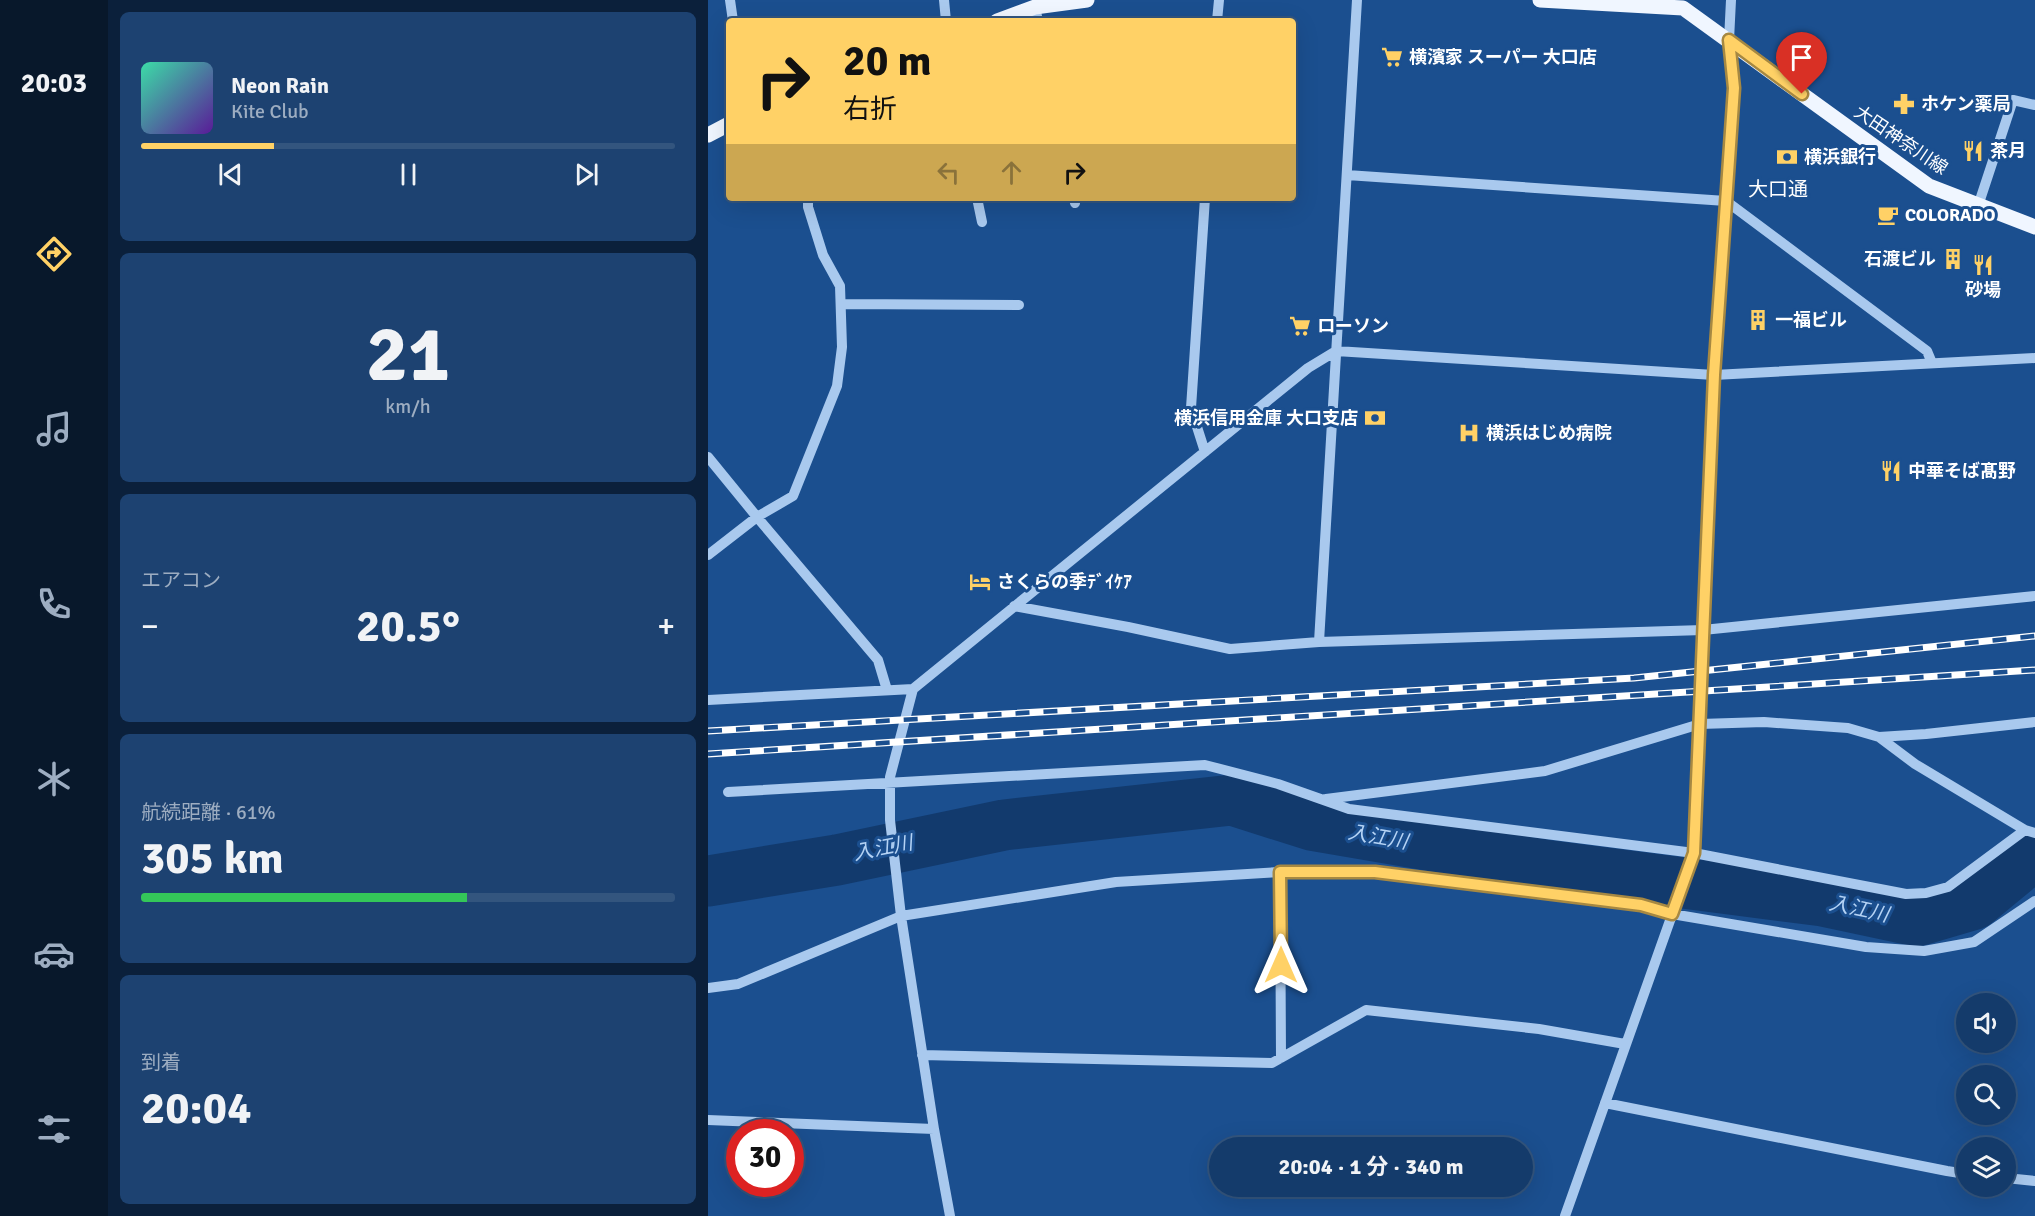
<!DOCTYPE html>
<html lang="ja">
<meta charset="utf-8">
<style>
body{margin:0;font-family:Signika,"Noto Sans JP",sans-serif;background:#1d4271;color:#f1f3f6;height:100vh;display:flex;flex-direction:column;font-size:22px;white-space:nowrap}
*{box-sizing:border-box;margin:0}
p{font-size:20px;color:#9dadc1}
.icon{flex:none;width:33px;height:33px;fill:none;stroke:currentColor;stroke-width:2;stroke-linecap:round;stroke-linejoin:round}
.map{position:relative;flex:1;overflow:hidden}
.panel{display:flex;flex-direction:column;gap:12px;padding:12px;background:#0b203b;width:600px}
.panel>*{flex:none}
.hud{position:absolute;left:18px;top:18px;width:570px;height:183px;border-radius:6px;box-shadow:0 6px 24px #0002,0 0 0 2px #33557e;background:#ffd166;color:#111;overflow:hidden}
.fabs{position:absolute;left:1248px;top:993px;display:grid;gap:12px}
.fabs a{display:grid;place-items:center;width:60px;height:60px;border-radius:50%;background:#143b6b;box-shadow:0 6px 24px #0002,0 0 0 2px #33557e;font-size:30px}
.speed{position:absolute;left:18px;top:1119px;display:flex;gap:12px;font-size:30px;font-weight:700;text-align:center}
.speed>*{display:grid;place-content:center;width:78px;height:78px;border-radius:50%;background:#143b6b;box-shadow:0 6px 24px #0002,0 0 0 2px #33557e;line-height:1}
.speed .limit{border:9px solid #d22;background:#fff;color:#111}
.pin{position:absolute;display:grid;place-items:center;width:51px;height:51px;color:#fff;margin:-62px -26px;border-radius:50% 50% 50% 0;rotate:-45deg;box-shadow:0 0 6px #0007}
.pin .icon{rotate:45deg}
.me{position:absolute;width:66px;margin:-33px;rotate:0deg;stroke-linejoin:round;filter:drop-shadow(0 0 4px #0008)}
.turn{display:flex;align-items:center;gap:21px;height:126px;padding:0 18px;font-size:27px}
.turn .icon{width:78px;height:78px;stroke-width:2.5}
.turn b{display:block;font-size:42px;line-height:51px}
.lanes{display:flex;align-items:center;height:57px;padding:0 18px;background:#0003;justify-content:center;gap:30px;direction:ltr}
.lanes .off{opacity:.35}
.big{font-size:45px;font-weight:700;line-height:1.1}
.panel .card{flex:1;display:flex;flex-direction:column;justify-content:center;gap:9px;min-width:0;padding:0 21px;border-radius:9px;background:#1d4271}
.panel .dial{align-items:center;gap:0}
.dial b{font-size:78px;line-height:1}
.song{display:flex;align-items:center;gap:18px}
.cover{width:72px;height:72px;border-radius:9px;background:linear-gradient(135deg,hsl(160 70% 55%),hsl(270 70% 35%))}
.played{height:6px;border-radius:3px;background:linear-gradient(90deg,#ffd166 25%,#33557e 25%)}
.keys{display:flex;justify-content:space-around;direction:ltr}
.heat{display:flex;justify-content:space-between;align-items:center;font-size:33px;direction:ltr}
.charge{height:9px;border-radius:4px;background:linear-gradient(90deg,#34c759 61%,#33557e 0)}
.trip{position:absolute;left:501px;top:1137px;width:324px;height:60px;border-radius:30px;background:#143b6b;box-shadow:0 6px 24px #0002,0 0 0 2px #33557e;font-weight:700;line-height:60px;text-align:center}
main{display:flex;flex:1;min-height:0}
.tab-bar{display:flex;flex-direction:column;width:108px;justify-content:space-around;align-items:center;background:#08182b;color:#9dadc1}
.tab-bar .icon{width:42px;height:42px}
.tab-bar .active{color:#ffd166}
.tab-bar b{font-size:27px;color:#f1f3f6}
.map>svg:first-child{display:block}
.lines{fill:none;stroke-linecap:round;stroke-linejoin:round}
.river{stroke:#123a6d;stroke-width:51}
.minor{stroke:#a9c9ee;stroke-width:10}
.major{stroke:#f0f6ff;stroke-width:15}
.rail-casing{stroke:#fff;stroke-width:7}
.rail{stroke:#1b4f8f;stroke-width:4.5;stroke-dasharray:14;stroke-linecap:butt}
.route-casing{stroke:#a68842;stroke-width:15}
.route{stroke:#ffd166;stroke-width:10}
.labels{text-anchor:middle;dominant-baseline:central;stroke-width:6;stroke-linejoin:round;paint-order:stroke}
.poi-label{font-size:18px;font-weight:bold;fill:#fff;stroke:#1b4f8f;text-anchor:start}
.street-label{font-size:18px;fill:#fff;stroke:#1b4f8f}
.neighbourhood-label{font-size:20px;fill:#fff;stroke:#1b4f8f}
.water-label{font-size:20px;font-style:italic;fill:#b5d3f5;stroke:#1b4f8f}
</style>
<main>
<nav class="tab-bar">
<b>20:03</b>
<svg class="icon active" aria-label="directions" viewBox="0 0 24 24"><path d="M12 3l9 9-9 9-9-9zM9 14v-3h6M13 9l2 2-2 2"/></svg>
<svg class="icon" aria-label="music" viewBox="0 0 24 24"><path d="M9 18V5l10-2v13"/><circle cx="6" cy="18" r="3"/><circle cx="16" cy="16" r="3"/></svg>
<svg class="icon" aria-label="phone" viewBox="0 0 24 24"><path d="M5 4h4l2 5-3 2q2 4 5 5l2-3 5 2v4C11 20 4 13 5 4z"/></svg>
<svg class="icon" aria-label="climate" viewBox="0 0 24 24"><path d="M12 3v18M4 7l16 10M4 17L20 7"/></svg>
<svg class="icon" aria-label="car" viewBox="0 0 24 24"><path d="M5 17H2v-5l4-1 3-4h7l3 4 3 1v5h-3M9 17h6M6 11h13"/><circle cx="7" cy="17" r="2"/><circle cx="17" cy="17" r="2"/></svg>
<svg class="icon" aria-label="filters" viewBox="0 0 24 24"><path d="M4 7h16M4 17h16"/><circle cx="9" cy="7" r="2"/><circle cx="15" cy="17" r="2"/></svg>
</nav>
<section class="panel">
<div class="card">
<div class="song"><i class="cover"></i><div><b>Neon Rain</b><p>Kite Club</p></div></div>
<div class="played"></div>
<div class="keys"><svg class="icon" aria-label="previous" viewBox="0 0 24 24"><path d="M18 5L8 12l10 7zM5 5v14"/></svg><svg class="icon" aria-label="pause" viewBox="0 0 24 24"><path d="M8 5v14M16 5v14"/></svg><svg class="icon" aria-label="next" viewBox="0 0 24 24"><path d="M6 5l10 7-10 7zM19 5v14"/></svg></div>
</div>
<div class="card dial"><b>21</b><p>km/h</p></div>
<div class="card"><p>エアコン</p>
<div class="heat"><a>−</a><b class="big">20.5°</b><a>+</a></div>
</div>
<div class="card"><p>航続距離 · 61%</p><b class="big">305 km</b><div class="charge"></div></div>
<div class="card"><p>到着</p><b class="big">20:04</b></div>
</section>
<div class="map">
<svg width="1327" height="1216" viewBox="0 0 1327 1216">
<rect width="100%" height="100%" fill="#1b4f8f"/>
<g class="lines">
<!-- river -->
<path class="river" d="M0 881 129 860 296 825 524 800 603 825 836 865 1115 901 1209 921 1267 904 1320 860 1327 862"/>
<!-- minor -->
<path class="minor" d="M22 0 25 21
M236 0 238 21
M327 7 330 21
M509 21 511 0
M639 175 1018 201 1219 351 1224 363
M269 198 274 222
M366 198 367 203
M1270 206 1305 100 1327 105
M133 304 311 305
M497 452 483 408 497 198
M0 457 49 517 170 660 179 690
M0 555 49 517 85 496 129 386 134 347 132 286 115 255 100 207V198
M306 606 420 627 522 649 611 642 995 630 1327 596
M611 642 649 0
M0 700 205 689
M1171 737 1218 734 1327 722
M20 792 497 765 570 784 641 809 986 853 1198 894 1218 893 1240 887 1317 830
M618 799 837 771 992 724 1056 722 1140 728 1171 737 1207 764 1317 830 1327 833
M572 872 573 1058
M0 988 30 984 193 916 408 882 572 872H667L933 905 964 914 1158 947 1216 951 1266 942 1327 901
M214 1055 564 1063 658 1010 831 1029 917 1044
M897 1103 1239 1171 1258 1174
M0 1120 226 1129
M1298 1178 1327 1181
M242 1216 226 1129 193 916 182 820V777L205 689 600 368 628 351 1006 375 1327 358
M857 1216 986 853 1006 375 1026 88 1021 40 1023 0"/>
<!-- major -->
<path class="major" d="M832 0 975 8 1221 186 1327 227
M289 21 327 7 379 0
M0 135 21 124"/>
<defs>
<path id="rail" d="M0 731 926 678 1327 636
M0 754 1327 670"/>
</defs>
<!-- rail casing -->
<use href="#rail" class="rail-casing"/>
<!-- rail -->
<use href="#rail" class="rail"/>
</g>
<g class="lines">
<defs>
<path id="route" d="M573 965 572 872H667L933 905 964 914 986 853 1006 375 1026 88 1021 40 1094 94"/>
</defs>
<!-- route casing -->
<use href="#route" class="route-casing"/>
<!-- route -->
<use href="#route" class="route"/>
</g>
<!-- icons -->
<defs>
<symbol id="supermarket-bare" viewBox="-9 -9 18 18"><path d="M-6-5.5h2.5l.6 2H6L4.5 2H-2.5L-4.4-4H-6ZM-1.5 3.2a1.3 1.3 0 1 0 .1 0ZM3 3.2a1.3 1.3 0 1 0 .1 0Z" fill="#ffd166" stroke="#1b4f8f" stroke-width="2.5" paint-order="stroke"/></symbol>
<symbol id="pharmacy-bare" viewBox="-9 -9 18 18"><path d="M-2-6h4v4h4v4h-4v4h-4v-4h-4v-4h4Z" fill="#ffd166" stroke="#1b4f8f" stroke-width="2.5" paint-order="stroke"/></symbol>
<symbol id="restaurant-bare" viewBox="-9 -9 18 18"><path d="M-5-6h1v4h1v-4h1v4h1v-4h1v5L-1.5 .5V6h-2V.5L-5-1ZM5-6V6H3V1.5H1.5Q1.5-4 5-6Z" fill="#ffd166" stroke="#1b4f8f" stroke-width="2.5" paint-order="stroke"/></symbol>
<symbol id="bank-bare" viewBox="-9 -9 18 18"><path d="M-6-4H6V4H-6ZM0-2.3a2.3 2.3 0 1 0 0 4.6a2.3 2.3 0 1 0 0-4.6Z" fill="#ffd166" stroke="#1b4f8f" stroke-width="2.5" paint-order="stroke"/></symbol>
<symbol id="cafe-bare" viewBox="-9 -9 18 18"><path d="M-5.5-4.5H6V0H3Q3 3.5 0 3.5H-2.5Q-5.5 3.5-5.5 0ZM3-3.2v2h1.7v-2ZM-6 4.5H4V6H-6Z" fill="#ffd166" stroke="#1b4f8f" stroke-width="2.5" paint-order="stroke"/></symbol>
<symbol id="building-bare" viewBox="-9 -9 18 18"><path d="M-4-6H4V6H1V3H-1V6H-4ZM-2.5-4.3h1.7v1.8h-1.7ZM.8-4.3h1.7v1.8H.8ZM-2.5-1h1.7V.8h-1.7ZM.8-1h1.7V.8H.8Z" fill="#ffd166" stroke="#1b4f8f" stroke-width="2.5" paint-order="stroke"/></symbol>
<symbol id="hospital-bare" viewBox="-9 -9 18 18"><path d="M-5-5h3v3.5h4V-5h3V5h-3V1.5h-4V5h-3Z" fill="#ffd166" stroke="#1b4f8f" stroke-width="2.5" paint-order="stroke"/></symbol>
<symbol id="hotel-bare" viewBox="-9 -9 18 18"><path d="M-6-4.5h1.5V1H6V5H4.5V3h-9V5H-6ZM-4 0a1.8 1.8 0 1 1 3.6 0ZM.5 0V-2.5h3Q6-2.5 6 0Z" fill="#ffd166" stroke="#1b4f8f" stroke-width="2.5" paint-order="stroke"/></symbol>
</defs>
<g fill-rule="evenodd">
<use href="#supermarket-bare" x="669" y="42" width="30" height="30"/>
<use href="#pharmacy-bare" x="1181" y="89" width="30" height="30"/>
<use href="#restaurant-bare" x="1250" y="136" width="30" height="30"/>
<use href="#bank-bare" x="1064" y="142" width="30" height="30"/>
<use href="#cafe-bare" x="1165" y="200" width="30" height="30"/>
<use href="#building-bare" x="1230" y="244" width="30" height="30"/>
<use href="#restaurant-bare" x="1260" y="250" width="30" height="30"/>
<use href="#building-bare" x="1035" y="305" width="30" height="30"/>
<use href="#supermarket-bare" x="577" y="311" width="30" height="30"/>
<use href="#bank-bare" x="652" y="403" width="30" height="30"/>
<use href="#hospital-bare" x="746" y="418" width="30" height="30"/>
<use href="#restaurant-bare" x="1168" y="456" width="30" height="30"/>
<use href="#hotel-bare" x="257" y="567" width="30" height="30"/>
</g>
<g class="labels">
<!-- poi labels -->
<g class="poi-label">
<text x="701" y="57">横濱家 スーパー 大口店</text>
<text x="1213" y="104">ホケン薬局</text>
<text x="1282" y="151">茶月</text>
<text x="1096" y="157">横浜銀行</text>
<text x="1197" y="215">COLORADO</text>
<text x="1228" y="259" text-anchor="end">石渡ビル</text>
<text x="1275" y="290" text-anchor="middle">砂場</text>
<text x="1067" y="320">一福ビル</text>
<text x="609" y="326">ローソン</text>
<text x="650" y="418" text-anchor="end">横浜信用金庫 大口支店</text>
<text x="778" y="433">横浜はじめ病院</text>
<text x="1200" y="471">中華そば髙野</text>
<text x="289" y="582">さくらの季ﾃﾞｲｹｱ</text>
</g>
<!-- street labels -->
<g class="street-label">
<text transform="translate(1193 140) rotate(34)">大田神奈川線</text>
</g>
<!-- neighbourhood labels -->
<g class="neighbourhood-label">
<text x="1070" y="189">大口通</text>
</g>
<!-- water labels -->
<g class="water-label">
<text transform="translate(670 837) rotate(10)">入江川</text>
<text transform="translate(175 848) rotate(-11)">入江川</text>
<text transform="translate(1151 909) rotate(12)">入江川</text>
</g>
</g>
</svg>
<div class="fabs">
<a><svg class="icon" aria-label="sound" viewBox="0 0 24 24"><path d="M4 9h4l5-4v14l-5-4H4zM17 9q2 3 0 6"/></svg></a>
<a><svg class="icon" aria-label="search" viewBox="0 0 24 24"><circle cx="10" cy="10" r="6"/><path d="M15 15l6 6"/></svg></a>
<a><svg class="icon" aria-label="layers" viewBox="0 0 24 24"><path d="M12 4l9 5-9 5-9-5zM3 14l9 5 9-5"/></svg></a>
</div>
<div class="speed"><div class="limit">30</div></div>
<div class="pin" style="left:1094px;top:94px;background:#d93025"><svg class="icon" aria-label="arrive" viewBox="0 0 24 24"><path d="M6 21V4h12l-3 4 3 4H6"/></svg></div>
<svg class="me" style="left:573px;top:965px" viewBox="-20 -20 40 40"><path d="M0-17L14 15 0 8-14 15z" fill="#ffd166" stroke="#fff" stroke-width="4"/></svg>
<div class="trip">20:04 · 1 分 · 340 m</div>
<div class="hud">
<div class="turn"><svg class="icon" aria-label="right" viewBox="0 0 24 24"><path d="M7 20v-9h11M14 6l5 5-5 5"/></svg><div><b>20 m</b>右折</div></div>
<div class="lanes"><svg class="icon off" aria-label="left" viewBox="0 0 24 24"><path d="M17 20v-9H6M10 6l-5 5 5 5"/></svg><svg class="icon off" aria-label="ahead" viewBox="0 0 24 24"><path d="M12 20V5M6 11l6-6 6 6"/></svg><svg class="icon" aria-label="right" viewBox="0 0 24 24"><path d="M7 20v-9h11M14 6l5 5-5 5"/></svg></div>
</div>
</div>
</main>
